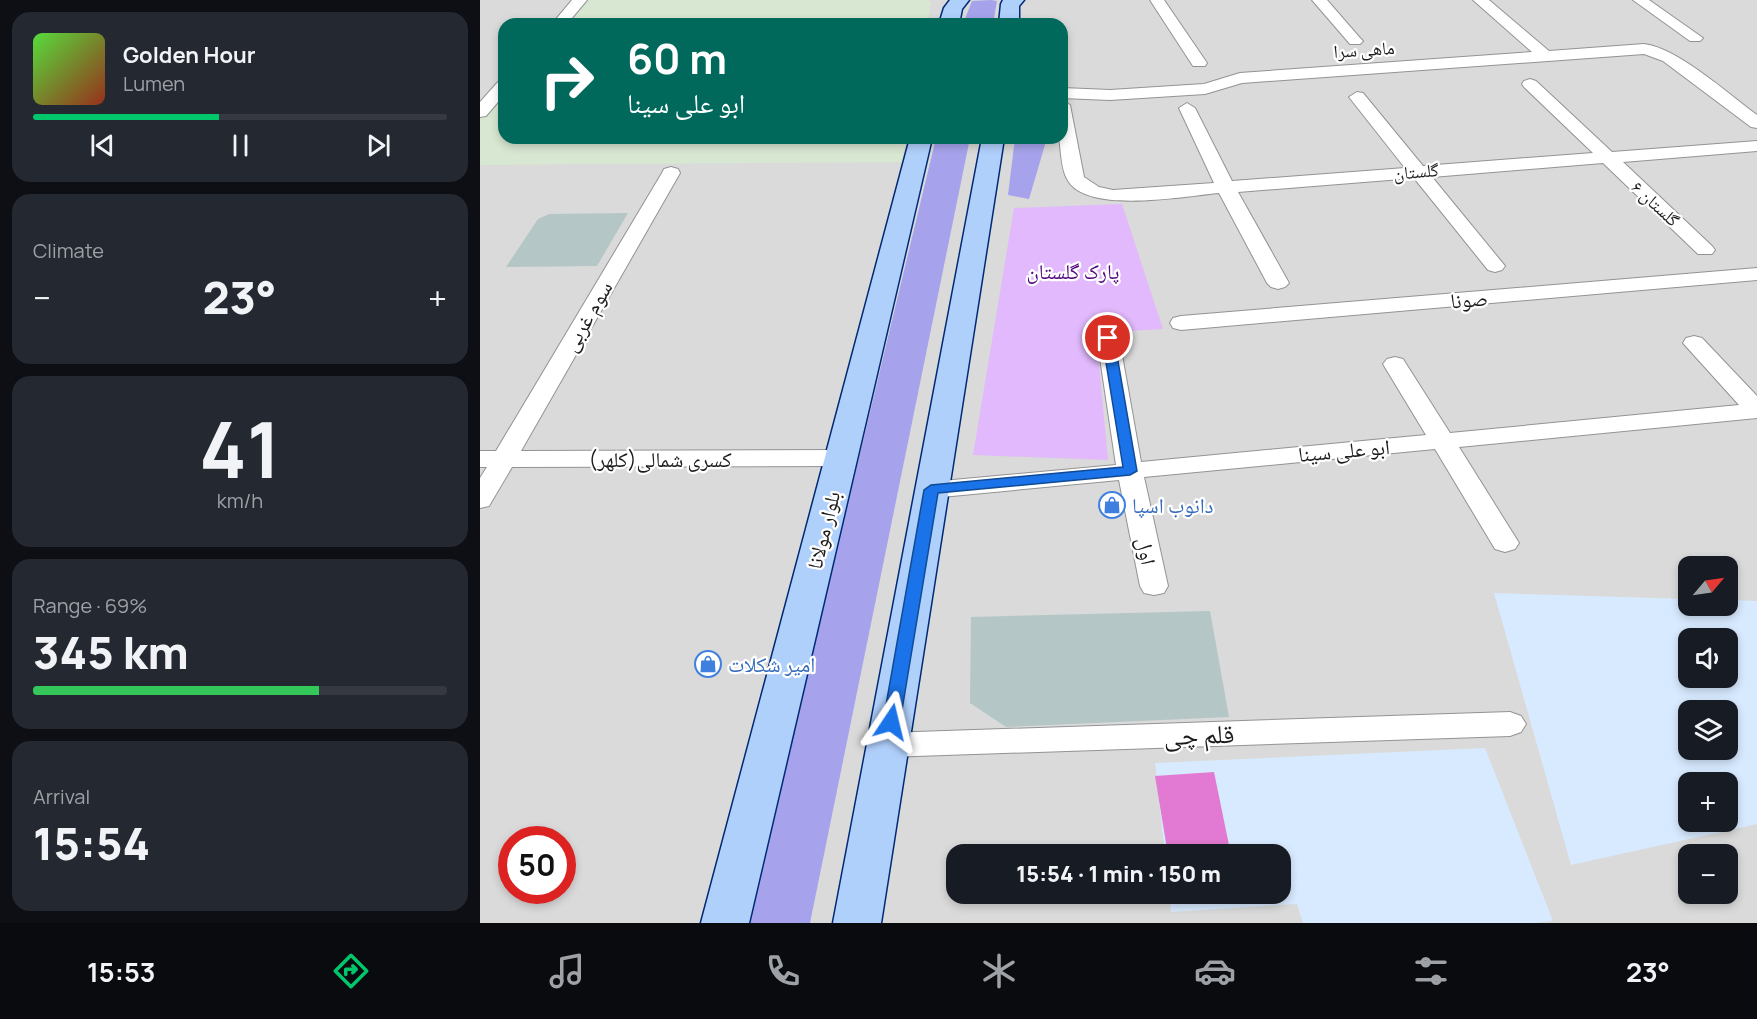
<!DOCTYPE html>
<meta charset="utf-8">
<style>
body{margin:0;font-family:Manrope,"Noto Naskh Arabic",sans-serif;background:#242831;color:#f1f3f6;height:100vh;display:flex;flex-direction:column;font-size:22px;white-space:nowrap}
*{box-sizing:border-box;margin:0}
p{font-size:20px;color:#9ea1a6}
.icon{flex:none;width:33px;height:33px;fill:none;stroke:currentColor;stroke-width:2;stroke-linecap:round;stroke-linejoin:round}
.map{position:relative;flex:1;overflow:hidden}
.sheet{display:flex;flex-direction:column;gap:12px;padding:12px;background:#0d0f14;width:480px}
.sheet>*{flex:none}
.top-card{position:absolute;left:18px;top:18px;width:570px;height:126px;border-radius:18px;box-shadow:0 3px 9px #0003;background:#00695c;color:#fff;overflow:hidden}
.needle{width:39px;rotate:61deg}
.fabs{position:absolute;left:1198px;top:556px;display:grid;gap:12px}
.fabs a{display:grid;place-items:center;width:60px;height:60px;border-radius:12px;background:#171b24;box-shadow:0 3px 9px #0003;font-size:30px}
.speed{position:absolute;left:18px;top:826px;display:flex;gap:12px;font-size:30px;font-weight:700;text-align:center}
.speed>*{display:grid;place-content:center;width:78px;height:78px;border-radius:50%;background:#171b24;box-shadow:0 3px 9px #0003;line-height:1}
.speed .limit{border:9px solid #d22;background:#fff;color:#111}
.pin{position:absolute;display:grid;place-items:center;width:51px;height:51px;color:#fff;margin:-26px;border:3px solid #fff;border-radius:50%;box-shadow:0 2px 6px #0007}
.me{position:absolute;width:66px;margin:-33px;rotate:10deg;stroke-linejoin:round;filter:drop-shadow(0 0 4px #0008)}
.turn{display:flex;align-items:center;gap:21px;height:126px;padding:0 30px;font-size:27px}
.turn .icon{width:78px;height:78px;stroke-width:2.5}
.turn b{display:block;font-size:42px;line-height:51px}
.big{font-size:45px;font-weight:800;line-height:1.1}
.sheet .widget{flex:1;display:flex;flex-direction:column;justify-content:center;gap:9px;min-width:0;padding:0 21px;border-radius:18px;background:#242831}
.sheet .dial{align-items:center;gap:0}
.dial b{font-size:78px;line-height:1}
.song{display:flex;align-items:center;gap:18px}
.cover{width:72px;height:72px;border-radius:9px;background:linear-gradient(135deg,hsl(110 70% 55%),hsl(10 70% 35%))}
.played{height:6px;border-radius:3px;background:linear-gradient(90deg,#00c76b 45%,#363941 45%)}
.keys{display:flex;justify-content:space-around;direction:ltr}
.heat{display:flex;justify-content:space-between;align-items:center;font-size:33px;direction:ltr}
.charge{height:9px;border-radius:4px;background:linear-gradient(90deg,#34c759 69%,#363941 0)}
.trip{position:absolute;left:466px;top:844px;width:345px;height:60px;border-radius:18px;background:#171b24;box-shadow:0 3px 9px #0003;font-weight:800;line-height:60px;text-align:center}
.tab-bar{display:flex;height:96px;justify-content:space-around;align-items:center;background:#090b0e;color:#9ea1a6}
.tab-bar .icon{width:42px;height:42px}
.tab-bar .active{color:#00c76b}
.tab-bar b{font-size:27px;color:#f1f3f6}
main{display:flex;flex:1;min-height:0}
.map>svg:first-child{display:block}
.residential{fill:#d9dad9;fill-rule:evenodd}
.industrial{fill:#d8e7d2}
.education{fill:#d8eaff;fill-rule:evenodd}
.grass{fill:#a6a3ec}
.park{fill:#e2b9fc}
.pitch{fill:#e279d2}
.building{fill:#b4c6c5}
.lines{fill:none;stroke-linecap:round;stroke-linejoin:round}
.minor-casing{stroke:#939393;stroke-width:2}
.secondary-casing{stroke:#002a75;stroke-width:3}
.minor{fill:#fff;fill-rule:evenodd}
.secondary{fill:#b0d0fc;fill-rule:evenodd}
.route{fill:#1a73e8;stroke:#114b97;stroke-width:1.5}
.labels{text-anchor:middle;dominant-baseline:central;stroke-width:4.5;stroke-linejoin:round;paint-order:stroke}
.far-street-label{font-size:18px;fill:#1c1c1c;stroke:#fff}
.park-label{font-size:21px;fill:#50067e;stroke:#fff}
.street-label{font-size:21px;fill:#1c1c1c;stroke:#fff}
.shop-label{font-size:21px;fill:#366cbe;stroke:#fff;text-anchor:start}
.near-street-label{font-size:26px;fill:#1c1c1c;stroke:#fff}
</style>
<main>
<section class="sheet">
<div class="widget">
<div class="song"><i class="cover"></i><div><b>Golden Hour</b><p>Lumen</p></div></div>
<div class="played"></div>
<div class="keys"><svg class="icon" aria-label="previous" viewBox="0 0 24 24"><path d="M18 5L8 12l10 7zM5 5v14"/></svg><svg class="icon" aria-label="pause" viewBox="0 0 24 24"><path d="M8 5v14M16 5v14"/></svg><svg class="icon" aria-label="next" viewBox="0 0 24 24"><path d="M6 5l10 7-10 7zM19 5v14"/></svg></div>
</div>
<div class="widget"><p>Climate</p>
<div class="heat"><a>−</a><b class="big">23°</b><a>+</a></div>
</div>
<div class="widget dial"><b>41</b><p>km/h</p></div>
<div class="widget"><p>Range · 69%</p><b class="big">345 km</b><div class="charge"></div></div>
<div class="widget"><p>Arrival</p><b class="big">15:54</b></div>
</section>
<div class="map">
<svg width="1277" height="923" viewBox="0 0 1277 923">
<rect width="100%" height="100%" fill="#e0ebee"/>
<!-- residential -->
<path class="residential" d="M0 0H1277V923H0ZM24 24H582V138H24ZM1209 567H1248V606H1209ZM1209 639H1248V678H1209ZM1209 711H1248V750H1209ZM1209 783H1248V822H1209ZM32 840H82V891H32ZM477 855H801V894H477ZM1209 855H1248V894H1209Z"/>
<!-- industrial -->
<path class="industrial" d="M100 0H448L451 3 447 24H79Z
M24 85V138H426L422 162 0 165V112Z"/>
<!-- education -->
<path class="education" d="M1014 593 1209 599V606H1248V600L1277 601V824L1091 865ZM1209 639H1248V678H1209ZM1209 711H1248V750H1209ZM1209 783H1248V822H1209Z
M1005 748 1073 921 1054 923H823L817 904 691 912 689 894H801V855H685L675 763Z"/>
<!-- grass -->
<path class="grass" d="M511 0 517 1 513 24H483L492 1Z
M456 138H490L330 923H267Z
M535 138H567L549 199 528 195Z"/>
<!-- park -->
<path class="park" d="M642 204 683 329 616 333 628 460 493 455 534 208Z"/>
<!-- pitch -->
<path class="pitch" d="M734 772 751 855H688L675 776Z"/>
<!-- building -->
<path class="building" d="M148 213 117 266 26 267 58 219 69 214Z
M730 611 749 717 526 727 490 703 491 617Z"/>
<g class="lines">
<defs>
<path id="minor" d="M92 0H107L87 24H72Z
M670 0H684L727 63 725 66H713Z
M832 0H847L880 38 883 41 880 44H870Z
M993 0H1009L1069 51 1164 44C1198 48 1248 94 1277 115V128L1271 127 1183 61 1164 54 762 83 725 94 630 100 582 98V88L630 90 724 84 760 73 1052 52Z
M1153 0H1169L1223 38 1220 41H1210Z
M1050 79 1056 81 1132 152 1277 141V151L1143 162 1232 246 1235 250 1232 254H1218L1123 163 952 177 1025 266 1022 270 1015 272 1008 270 934 178 758 192 809 283 805 287 798 289 791 287 787 283 739 193C705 196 605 215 587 179 581 169 581 150 579 138H582V100L590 105 604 177 619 187 633 190 734 183 699 108 707 103 715 108 752 181 925 168 869 97 877 92 883 93 943 166 1113 153 1044 87 1042 84 1044 81Z
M24 80V95L6 116 0 117V102L18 82Z
M191 167 198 169 200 173 41 451 361 450 370 453 374 458 370 463 361 466 32 467 9 506 0 508V478L7 467H0V451H16L182 173 184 169Z
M1277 268V280L701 330 693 328 690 323 693 318 701 316Z
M628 331 636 333 639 338 661 462 946 435 903 364 907 359 915 357 923 359 970 433 1259 405 1203 343 1206 338 1214 336 1222 338 1277 396V418L979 447 1039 543 1035 549 1025 552 1015 549 955 449 664 477 688 586 684 593 674 595 664 593 660 586 639 480 451 498 442 496 438 490 442 484 451 482 636 465 617 338 620 333Z
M1030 712 1041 716 1046 724 1041 732 1030 736 407 757 396 754 391 745 396 736 407 733Z"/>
<path id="secondary" d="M470 0H489L482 9 479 24H459L464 8Z
M523 0H544L539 6V24H519L521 4Z
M430 138H452L269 923H221Z
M502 138H524L401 923H353Z"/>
</defs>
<!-- minor casing -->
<use href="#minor" class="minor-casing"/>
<!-- secondary casing -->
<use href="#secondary" class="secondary-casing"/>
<!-- minor -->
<use href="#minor" class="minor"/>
<!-- secondary -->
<use href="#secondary" class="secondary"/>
</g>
<!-- route -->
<path class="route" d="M628 335 634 338 657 471 650 475 458 493 420 722 417 726 411 728 405 726 403 722 444 490 451 485 643 467 622 338Z"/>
<!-- icons -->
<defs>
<symbol id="shop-ring" viewBox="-11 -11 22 22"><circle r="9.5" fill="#fff" stroke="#3f7fe0" stroke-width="1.5"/><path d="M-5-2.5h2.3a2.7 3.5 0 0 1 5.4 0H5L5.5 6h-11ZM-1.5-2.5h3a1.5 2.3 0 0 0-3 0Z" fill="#3f7fe0"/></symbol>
</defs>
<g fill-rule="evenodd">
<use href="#shop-ring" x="617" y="490" width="30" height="30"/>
<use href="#shop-ring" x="213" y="649" width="30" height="30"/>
</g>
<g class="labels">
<!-- far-street labels -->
<g class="far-street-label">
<text transform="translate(884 49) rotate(-4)">ماهی سرا</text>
<text transform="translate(936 171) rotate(-5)">گلستان</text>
<text transform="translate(1176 203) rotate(43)">گلستان ۶</text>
</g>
<!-- park labels -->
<g class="park-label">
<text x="593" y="271">پارک گلستان</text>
</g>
<!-- street labels -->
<g class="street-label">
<text transform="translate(989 299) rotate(-5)">صونا</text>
<text transform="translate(107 316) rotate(-60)">سوم غربی</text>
<text transform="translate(864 450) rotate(-5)">ابو علی سینا</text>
<text x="180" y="459">کسری شمالی(کلهر)</text>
<text transform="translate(343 530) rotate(-76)">بلوار مولانا</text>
<text transform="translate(667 551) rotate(79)">اول</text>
</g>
<!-- shop labels -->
<g class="shop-label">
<text x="652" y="505">دانوب اسپا</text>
<text x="248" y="664">امیر شکلات</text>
</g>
<!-- near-street labels -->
<g class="near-street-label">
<text transform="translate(719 734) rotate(-2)">قلم چی</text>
</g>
</g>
</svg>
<div class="fabs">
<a><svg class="needle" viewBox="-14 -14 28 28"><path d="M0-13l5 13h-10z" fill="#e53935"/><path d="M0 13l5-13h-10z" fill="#9ea1a6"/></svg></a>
<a><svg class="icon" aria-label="sound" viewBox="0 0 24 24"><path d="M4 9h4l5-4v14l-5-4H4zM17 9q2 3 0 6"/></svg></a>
<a><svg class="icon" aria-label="layers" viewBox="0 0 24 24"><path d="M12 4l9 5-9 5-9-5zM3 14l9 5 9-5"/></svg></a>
<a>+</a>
<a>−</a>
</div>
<div class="speed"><div class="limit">50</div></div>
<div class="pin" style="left:628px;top:338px;background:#d93025"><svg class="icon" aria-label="arrive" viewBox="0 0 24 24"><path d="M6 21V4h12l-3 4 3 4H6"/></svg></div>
<svg class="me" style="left:411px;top:722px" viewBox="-20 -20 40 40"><path d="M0-17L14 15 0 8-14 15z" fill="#1a73e8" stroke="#fff" stroke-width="4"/></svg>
<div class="trip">15:54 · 1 min · 150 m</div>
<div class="top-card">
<div class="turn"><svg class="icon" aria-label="right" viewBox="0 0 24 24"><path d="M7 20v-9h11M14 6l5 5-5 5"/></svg><div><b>60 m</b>ابو علی سینا</div></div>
</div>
</div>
</main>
<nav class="tab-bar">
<b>15:53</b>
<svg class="icon active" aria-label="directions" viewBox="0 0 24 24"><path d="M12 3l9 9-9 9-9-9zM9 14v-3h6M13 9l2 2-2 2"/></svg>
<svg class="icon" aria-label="music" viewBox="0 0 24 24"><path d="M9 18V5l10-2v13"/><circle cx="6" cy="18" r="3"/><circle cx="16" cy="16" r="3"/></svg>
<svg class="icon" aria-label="phone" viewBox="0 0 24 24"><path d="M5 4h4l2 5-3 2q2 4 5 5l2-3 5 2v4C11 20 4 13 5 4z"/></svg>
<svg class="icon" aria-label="climate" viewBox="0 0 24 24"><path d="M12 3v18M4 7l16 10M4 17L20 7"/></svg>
<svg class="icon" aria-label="car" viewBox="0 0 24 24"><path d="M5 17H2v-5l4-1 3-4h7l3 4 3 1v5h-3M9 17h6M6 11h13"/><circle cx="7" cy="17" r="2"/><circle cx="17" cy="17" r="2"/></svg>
<svg class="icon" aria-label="filters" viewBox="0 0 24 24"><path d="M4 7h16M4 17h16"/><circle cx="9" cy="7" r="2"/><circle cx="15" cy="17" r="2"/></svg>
<b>23°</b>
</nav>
